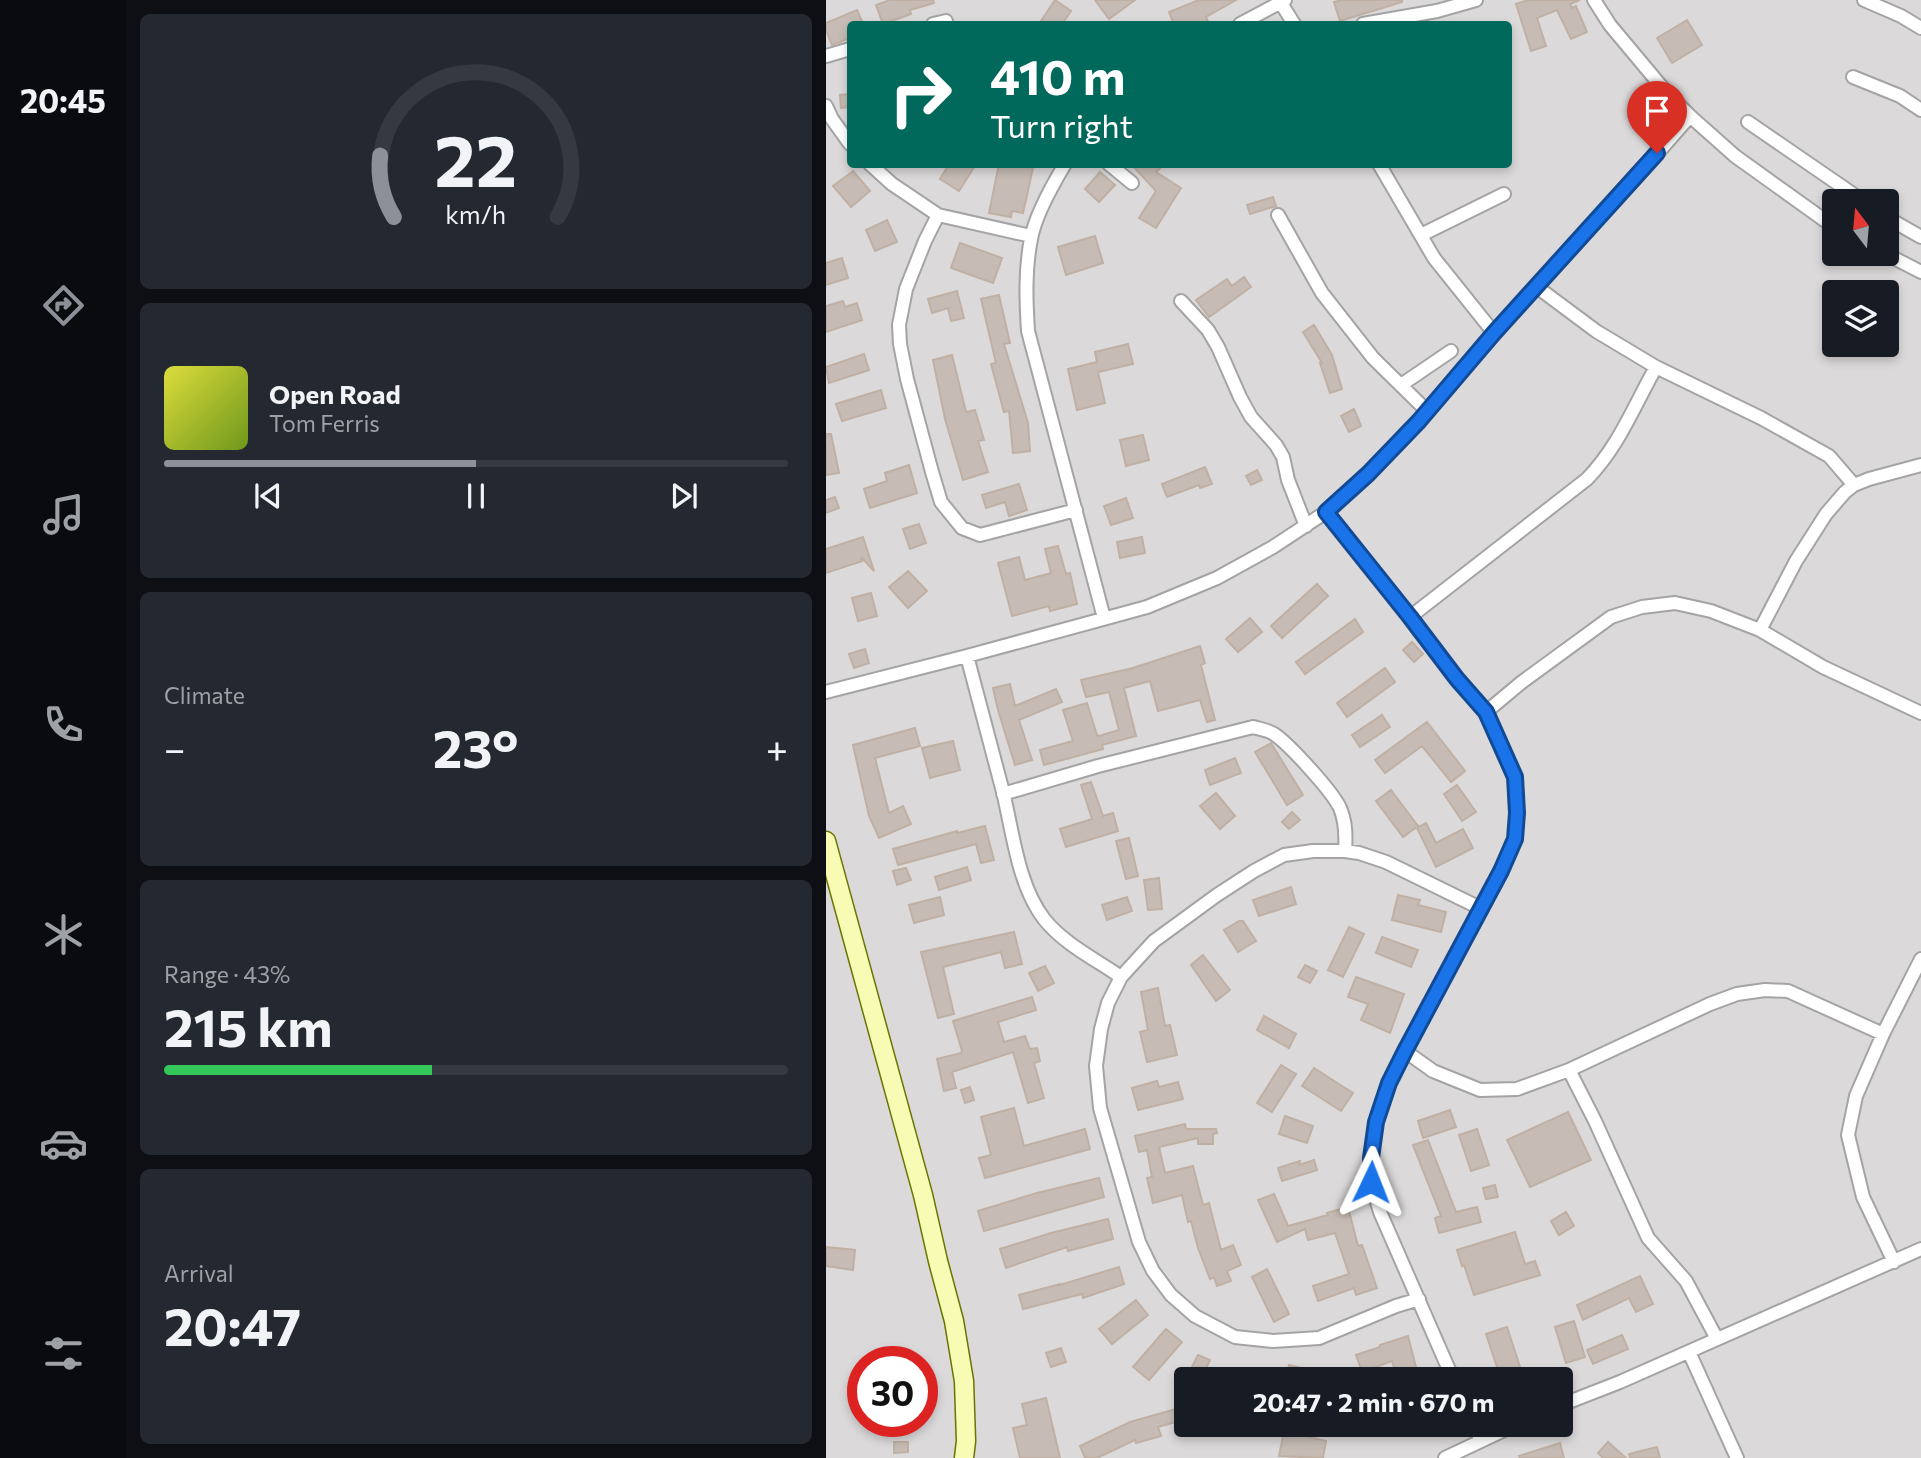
<!DOCTYPE html>
<meta charset="utf-8">
<style>
body{margin:0;font-family:Commissioner,sans-serif;background:#242831;color:#f1f3f6;height:100vh;display:flex;flex-direction:column;font-size:26px;white-space:nowrap}
*{box-sizing:border-box;margin:0}
p{font-size:23px;color:#9ea1a6}
.icon{flex:none;width:38px;height:38px;fill:none;stroke:currentColor;stroke-width:2;stroke-linecap:round;stroke-linejoin:round}
.map{position:relative;flex:1;overflow:hidden}
.sheet{display:flex;flex-direction:column;gap:14px;padding:14px;background:#0d0f14;width:700px}
.sheet>*{flex:none}
.banner{position:absolute;left:21px;top:21px;width:665px;height:147px;border-radius:7px;box-shadow:0 4px 10px #0003;background:#00695c;color:#fff;overflow:hidden}
.needle{width:46px;rotate:344deg}
.controls{position:absolute;left:996px;top:189px;display:grid;gap:14px}
.controls a{display:grid;place-items:center;width:77px;height:77px;border-radius:7px;background:#171b24;box-shadow:0 4px 10px #0003;font-size:35px}
.speed{position:absolute;left:21px;top:1346px;display:flex;gap:14px;font-size:35px;font-weight:700;text-align:center}
.speed>*{display:grid;place-content:center;width:91px;height:91px;border-radius:50%;background:#171b24;box-shadow:0 4px 10px #0003;line-height:1}
.speed .limit{border:10px solid #d22;background:#fff;color:#111}
.pin{position:absolute;display:grid;place-items:center;width:60px;height:60px;color:#fff;margin:-72px -30px;border-radius:50% 50% 50% 0;rotate:-45deg;box-shadow:0 0 7px #0007}
.pin .icon{rotate:45deg}
.me{position:absolute;width:77px;margin:-38px;rotate:2deg;stroke-linejoin:round;filter:drop-shadow(0 0 5px #0008)}
.turn{display:flex;align-items:center;gap:24px;height:147px;padding:0 28px;font-size:32px}
.turn .icon{width:91px;height:91px;stroke-width:2.5}
.turn b{display:block;font-size:49px;line-height:60px}
.big{font-size:52px;font-weight:700;line-height:1.1}
.sheet .tile{flex:1;display:flex;flex-direction:column;justify-content:center;gap:10px;min-width:0;padding:0 24px;border-radius:10px;background:#242831}
.sheet .dial{align-items:center;gap:0}
.dial svg{height:182px;overflow:visible;fill:none;stroke:#363941;stroke-width:7;stroke-linecap:round;text-anchor:middle}
.dial text{fill:#f1f3f6;stroke:none}
.song{display:flex;align-items:center;gap:21px}
.cover{width:84px;height:84px;border-radius:10px;background:linear-gradient(135deg,hsl(60 70% 55%),hsl(80 70% 35%))}
.played{height:7px;border-radius:4px;background:linear-gradient(90deg,#8c9099 50%,#363941 50%)}
.keys{display:flex;justify-content:space-around;direction:ltr}
.heat{display:flex;justify-content:space-between;align-items:center;font-size:38px;direction:ltr}
.charge{height:10px;border-radius:5px;background:linear-gradient(90deg,#34c759 43%,#363941 0)}
.trip{position:absolute;left:348px;top:1367px;width:399px;height:70px;border-radius:7px;background:#171b24;box-shadow:0 4px 10px #0003;font-weight:700;line-height:70px;text-align:center}
main{display:flex;flex:1;min-height:0}
.dock{display:flex;flex-direction:column;width:126px;justify-content:space-around;align-items:center;background:#090b0e;color:#9ea1a6}
.dock .icon{width:49px;height:49px}
.dock .active{color:#8c9099}
.dock b{font-size:32px;color:#f1f3f6}
.map>svg:first-child{display:block}
.residential{fill:#dbd9d9;fill-rule:evenodd}
.building{fill:#c6bcb5;stroke:#c0b0a4;stroke-width:2}
.lines{fill:none;stroke-linecap:round;stroke-linejoin:round}
.street-casing{stroke:#a4a4a4;stroke-width:16}
.secondary-casing{stroke:#687502;stroke-width:21}
.street{stroke:#fff;stroke-width:12}
.secondary{stroke:#f7fbb3;stroke-width:18}
.route-casing{stroke:#114b97;stroke-width:18}
.route{stroke:#1a73e8;stroke-width:12}
</style>
<main>
<nav class="dock">
<b>20:45</b>
<svg class="icon active" aria-label="directions" viewBox="0 0 24 24"><path d="M12 3l9 9-9 9-9-9zM9 14v-3h6M13 9l2 2-2 2"/></svg>
<svg class="icon" aria-label="music" viewBox="0 0 24 24"><path d="M9 18V5l10-2v13"/><circle cx="6" cy="18" r="3"/><circle cx="16" cy="16" r="3"/></svg>
<svg class="icon" aria-label="phone" viewBox="0 0 24 24"><path d="M5 4h4l2 5-3 2q2 4 5 5l2-3 5 2v4C11 20 4 13 5 4z"/></svg>
<svg class="icon" aria-label="climate" viewBox="0 0 24 24"><path d="M12 3v18M4 7l16 10M4 17L20 7"/></svg>
<svg class="icon" aria-label="car" viewBox="0 0 24 24"><path d="M5 17H2v-5l4-1 3-4h7l3 4 3 1v5h-3M9 17h6M6 11h13"/><circle cx="7" cy="17" r="2"/><circle cx="17" cy="17" r="2"/></svg>
<svg class="icon" aria-label="filters" viewBox="0 0 24 24"><path d="M4 7h16M4 17h16"/><circle cx="9" cy="7" r="2"/><circle cx="15" cy="17" r="2"/></svg>
</nav>
<section class="sheet">
<div class="tile dial"><svg viewBox="0 0 100 80">
<path d="M14 69A42 42 0 1 1 86 69"/>
<path d="M14 69A42 42 0 0 1 8 42" stroke="#8c9099"/>
<text x="50" y="56" font-size="32" font-weight="700">22</text>
<text x="50" y="72" font-size="11">km/h</text>
</svg></div>
<div class="tile">
<div class="song"><i class="cover"></i><div><b>Open Road</b><p>Tom Ferris</p></div></div>
<div class="played"></div>
<div class="keys"><svg class="icon" aria-label="previous" viewBox="0 0 24 24"><path d="M18 5L8 12l10 7zM5 5v14"/></svg><svg class="icon" aria-label="pause" viewBox="0 0 24 24"><path d="M8 5v14M16 5v14"/></svg><svg class="icon" aria-label="next" viewBox="0 0 24 24"><path d="M6 5l10 7-10 7zM19 5v14"/></svg></div>
</div>
<div class="tile"><p>Climate</p>
<div class="heat"><a>−</a><b class="big">23°</b><a>+</a></div>
</div>
<div class="tile"><p>Range · 43%</p><b class="big">215 km</b><div class="charge"></div></div>
<div class="tile"><p>Arrival</p><b class="big">20:47</b></div>
</section>
<div class="map">
<svg width="1095" height="1458" viewBox="0 0 1095 1458">
<rect width="100%" height="100%" fill="#eeeae2"/>
<!-- residential -->
<path class="residential" d="M0 0H1095V1458H0ZM24 24H682V164H24ZM1008 201H1060V254H1008ZM1008 292H1060V345H1008ZM37 1362H96V1421H37ZM360 1379H735V1424H360Z"/>
<!-- building -->
<path class="building" d="M64 0H107L108 3 84 10 85 14 57 24 50 5Z
M229 0 245 11 236 24H213Z
M269 0H309L283 19Z
M373 0H410L380 17 383 24H348L343 12Z
M516 0H576V2L514 21 508 2Z
M703 0H754L744 4 746 8 750 6 761 32 745 39 731 10 711 18 720 46 705 51 690 4Z
M31 10 37 24H24V38L6 45 0 30V23Z
M861 20 876 45 846 63 831 38Z
M24 94V107L15 108 14 95Z
M123 164H150L133 191 114 179Z
M173 164H189L207 168 197 213 186 211 185 217 163 213Z
M305 164H339L330 172 355 188 330 228 313 218 330 191Z
M27 171 44 191 25 207 7 186Z
M274 172 289 185 273 202 259 189Z
M447 197 450 206 424 214 421 205Z
M61 220 71 242 49 251 40 230Z
M269 236 277 263 240 275 232 247Z
M134 243 176 258 167 283 125 268Z
M16 258 22 278 0 285V263Z
M418 277 425 287 383 317 370 300 401 279 406 286Z
M131 291 138 318 125 321 122 308 106 313 102 299Z
M173 295 184 343 178 344 202 423 204 451 187 453 183 411 178 412 165 364 170 363 155 299Z
M17 301 19 307 31 303 36 320 0 332V306Z
M488 325 506 355 516 389 504 393 494 363H496L477 332Z
M302 344 307 364 272 372 279 403 251 410 242 369 271 362 269 352Z
M38 354 43 370 3 383 0 367Z
M126 355 140 412 149 410 158 440 152 441 162 472 137 480 119 419 107 360Z
M55 390 60 408 16 421 10 404Z
M528 409 535 426 523 432 515 416Z
M0 434H5L13 473 0 475Z
M317 435 323 460 300 466 294 440Z
M83 465 91 493 44 508 38 489 61 481 59 473Z
M379 467 386 484 374 488 373 485 341 497 336 484Z
M431 470 436 480 425 485 420 476Z
M193 484 201 510 183 516 179 502 160 508 156 495Z
M9 497 13 508 0 513V500Z
M300 498 307 518 285 525 278 506Z
M93 524 100 543 84 549 77 529Z
M37 537 48 571 35 557 36 561 0 573V549Z
M316 537 319 553 294 558 291 542Z
M232 546 240 574 244 573 251 604 224 611 223 606 186 616 172 563 193 557 199 580 225 573 219 549Z
M82 571 101 591 82 608 63 587Z
M491 584 502 596 456 638 445 626Z
M45 593 51 616 32 621 26 598Z
M424 618 436 632 412 652 400 639Z
M529 619 537 632 479 674 470 662Z
M586 642 597 654 588 662 577 650Z
M374 646 379 663 375 665 389 720 381 722 374 700 332 711 324 681 298 688 310 736 276 745 277 749 218 765 214 750 247 741 237 710 261 703 271 735 273 736 293 730 283 692 260 697 255 680 307 668Z
M39 649 43 663 28 668 23 654Z
M559 668 569 682 521 717 511 703Z
M184 684 189 706 230 689 236 702 193 720 206 760 189 765 172 710 167 688Z
M556 715 564 727 534 747 526 735Z
M601 722 639 771 625 782 596 746 559 773 549 760Z
M89 728 94 746 49 758 63 813 77 806 85 824 53 838 43 816 27 745Z
M127 741 134 770 104 778 96 748Z
M445 743 477 795 461 805 429 752Z
M409 758 415 773 384 785 379 770Z
M265 782 277 816 287 813 292 831 240 847 234 829 266 819 255 785Z
M631 785 650 812 636 821 618 794Z
M565 790 592 826 577 837 550 801Z
M390 793 409 816 394 829 374 806Z
M466 812 474 820 463 829 456 822Z
M600 823 610 843 637 829 647 848 610 867 591 828Z
M159 826 168 860 155 863 150 844 72 865 67 849 131 831V833Z
M303 838 312 876 300 879 290 841Z
M141 867 145 880 113 890 109 877Z
M80 868 85 880 71 885 67 871Z
M333 878 336 909 322 910 318 880Z
M465 887 470 904 433 916 427 900Z
M572 895 594 900 592 905 620 912 615 932 566 920Z
M114 897 118 915 88 923 83 905Z
M301 897 306 911 281 920 276 905Z
M413 921H417L430 941 412 952 398 930Z
M523 927 538 934 517 977 502 970Z
M188 932 196 964 179 968 175 952 117 967 128 1014 112 1018 95 952Z
M556 937 592 950 585 967 550 953Z
M377 955 404 990 390 1001 365 965Z
M479 965 491 971 484 983 472 977Z
M219 966 228 983 212 991 203 973Z
M530 977 578 994 564 1033 535 1020 542 1004 522 997Z
M332 988 339 1026 344 1025 351 1055 321 1062 314 1032 322 1030 315 992Z
M206 997 210 1010 172 1022 178 1042 199 1036 204 1049 211 1048 214 1061 208 1063 218 1098 202 1103 187 1052 126 1072 130 1088 118 1091 111 1059 135 1053 136 1051 127 1021Z
M438 1016 470 1034 463 1048 431 1030Z
M455 1065 470 1074 446 1112 431 1103Z
M488 1068 527 1093 515 1111 476 1086Z
M331 1081 333 1087 352 1082 357 1099 312 1110 306 1088Z
M144 1087 148 1100 139 1103 135 1090Z
M188 1108 198 1146 259 1129 264 1149 159 1178 153 1158 165 1155 155 1117Z
M624 1110 630 1127 597 1138 592 1121Z
M742 1112 765 1160 704 1187 681 1140Z
M459 1116 487 1126 481 1143 453 1134Z
M359 1124 360 1129H390L391 1133 387 1134V1144H372V1138L333 1147 339 1173 367 1166 377 1205 383 1203 395 1250 407 1245 415 1265 401 1271 405 1281 391 1286 388 1277 384 1279 372 1248 365 1221 362 1222 356 1195 327 1203 321 1178 326 1177 321 1150 313 1152 309 1136Z
M651 1129 663 1165 645 1171 633 1135Z
M602 1140 630 1212 651 1207 655 1222 613 1233 609 1218 615 1216 587 1145Z
M488 1160 491 1170 456 1181 452 1168 474 1161 473 1165Z
M273 1178 278 1197 158 1231 152 1211 211 1193Z
M669 1185 672 1197 660 1199 657 1188Z
M448 1194 462 1226 502 1215 501 1213 522 1207 532 1246 536 1245 551 1288 530 1295 528 1288 492 1301 487 1286 523 1274 509 1233 482 1240 479 1229 451 1242 432 1200Z
M740 1212 748 1226 733 1235 725 1221Z
M282 1219 287 1239 242 1251 241 1247 180 1268 174 1249 225 1233Z
M689 1232 699 1264 709 1261 714 1275 648 1295 638 1265 636 1266 631 1250Z
M0 1247 29 1250 27 1270 0 1266Z
M293 1267 298 1284 257 1298 256 1294 197 1309 193 1295 234 1284V1285Z
M441 1269 463 1314 448 1322 426 1277Z
M814 1276 827 1304 810 1312 803 1298 757 1320 751 1305Z
M310 1300 322 1315 286 1344 273 1329Z
M748 1321 759 1357 740 1363 729 1327Z
M681 1327 698 1379H675L660 1334Z
M340 1329 356 1342 323 1380 307 1367Z
M796 1335 802 1349 767 1364 761 1350Z
M582 1336 593 1379H572L566 1361 536 1372 530 1355 554 1347V1345Z
M235 1348 240 1362 225 1367 220 1353Z
M372 1355 384 1360 375 1379H360Z
M463 1365 504 1375V1379H460Z
M220 1398 234 1458H194L187 1428 201 1425 196 1404Z
M350 1409 353 1421 332 1427 335 1436 310 1443 309 1440 271 1458H259L254 1446 304 1422Z
M458 1431 500 1441 497 1458 453 1456Z
M68 1442H82V1452L68 1453Z
M782 1442 800 1458H777L772 1453Z
M734 1443 738 1458H694L693 1456Z
M831 1447 834 1458H804L803 1454Z"/>
<g class="lines">
<defs>
<path id="street" d="M453 0 468 24
M768 0 784 25 840 92 864 116 909 156 1008 227
M1038 0 1075 16 1095 28
M107 24 120 21
M414 24 459 0
M537 24 611 11 650 0
M0 56 24 49
M1027 77 1074 96 1095 110
M0 106 6 119 24 144
M922 122 1037 201
M44 164 66 184 112 215 205 236
M239 164C227 184 209 216 205 239 199 269 200 300 202 331L278 618
M283 164 306 183
M553 164 608 258 668 333
M112 215 99 241 80 289 73 325 74 344 81 379 106 472 115 502 136 528 154 535 250 510
M452 215 496 293 547 358 601 411
M1060 217 1095 237
M595 235 678 194
M1060 254 1095 272
M711 287 770 331 830 367 935 418 1003 456 1028 485
M355 301 382 330 392 347 414 397 425 417 450 445 457 457 462 480 480 526
M575 385 625 351
M500 512 584 617 631 679 660 712 689 777 691 813 689 839 675 871 579 1051 563 1083 550 1122 545 1158V1182L554 1212 627 1379
M584 617 761 479C793 446 808 406 830 367
M934 630 970 561 1000 514 1019 492 1028 485 1043 479 1095 465
M141 656C153 701 165 746 177 792 187 833 192 885 218 919 238 944 269 959 295 977
M0 692 141 656 321 607 391 578 447 547 500 512 542 474 593 421 668 333 815 172 864 116
M660 712 696 682 785 617 816 607 849 603 885 611 934 630 997 667 1095 713
M177 794 272 766 427 727C434 729 442 730 448 734 463 744 506 791 514 808 520 822 520 836 519 851
M579 1051 607 1071 654 1090 691 1089 743 1070 884 1004 911 994 939 990 962 991 1057 1034
M743 1070 769 1121 822 1238 860 1281 891 1339
M1068 1262 1037 1197 1022 1135 1030 1096 1057 1034 1095 959
M593 1299 570 1306 493 1338 447 1341 409 1337 369 1316 345 1295 327 1271 313 1242 274 1108 270 1066 275 1029 282 1003 295 977 328 941 391 895 428 871 458 855 487 851H519L533 853 560 862 654 908
M863 1352 911 1458
M735 1405 794 1382 1095 1249
M647 1424 655 1441
M619 1458 691 1424"/>
<path id="secondary" d="M0 841 97 1195 112 1261 128 1321 138 1381 140 1441 138 1458"/>
</defs>
<!-- street casing -->
<use href="#street" class="street-casing"/>
<!-- secondary casing -->
<use href="#secondary" class="secondary-casing"/>
<!-- street -->
<use href="#street" class="street"/>
<!-- secondary -->
<use href="#secondary" class="secondary"/>
</g>
<g class="lines">
<defs>
<path id="route" d="M545 1182V1158L550 1122 563 1083 579 1051 675 871 689 839 691 813 689 777 660 712 631 679 584 617 500 512 542 474 593 421 668 333 831 153"/>
</defs>
<!-- route casing -->
<use href="#route" class="route-casing"/>
<!-- route -->
<use href="#route" class="route"/>
</g>
</svg>
<div class="controls">
<a><svg class="needle" viewBox="-14 -14 28 28"><path d="M0-13l5 13h-10z" fill="#e53935"/><path d="M0 13l5-13h-10z" fill="#9ea1a6"/></svg></a>
<a><svg class="icon" aria-label="layers" viewBox="0 0 24 24"><path d="M12 4l9 5-9 5-9-5zM3 14l9 5 9-5"/></svg></a>
</div>
<div class="speed"><div class="limit">30</div></div>
<div class="pin" style="left:831px;top:153px;background:#d93025"><svg class="icon" aria-label="arrive" viewBox="0 0 24 24"><path d="M6 21V4h12l-3 4 3 4H6"/></svg></div>
<svg class="me" style="left:545px;top:1182px" viewBox="-20 -20 40 40"><path d="M0-17L14 15 0 8-14 15z" fill="#1a73e8" stroke="#fff" stroke-width="4"/></svg>
<div class="trip">20:47 · 2 min · 670 m</div>
<div class="banner">
<div class="turn"><svg class="icon" aria-label="right" viewBox="0 0 24 24"><path d="M7 20v-9h11M14 6l5 5-5 5"/></svg><div><b>410 m</b>Turn right</div></div>
</div>
</div>
</main>
